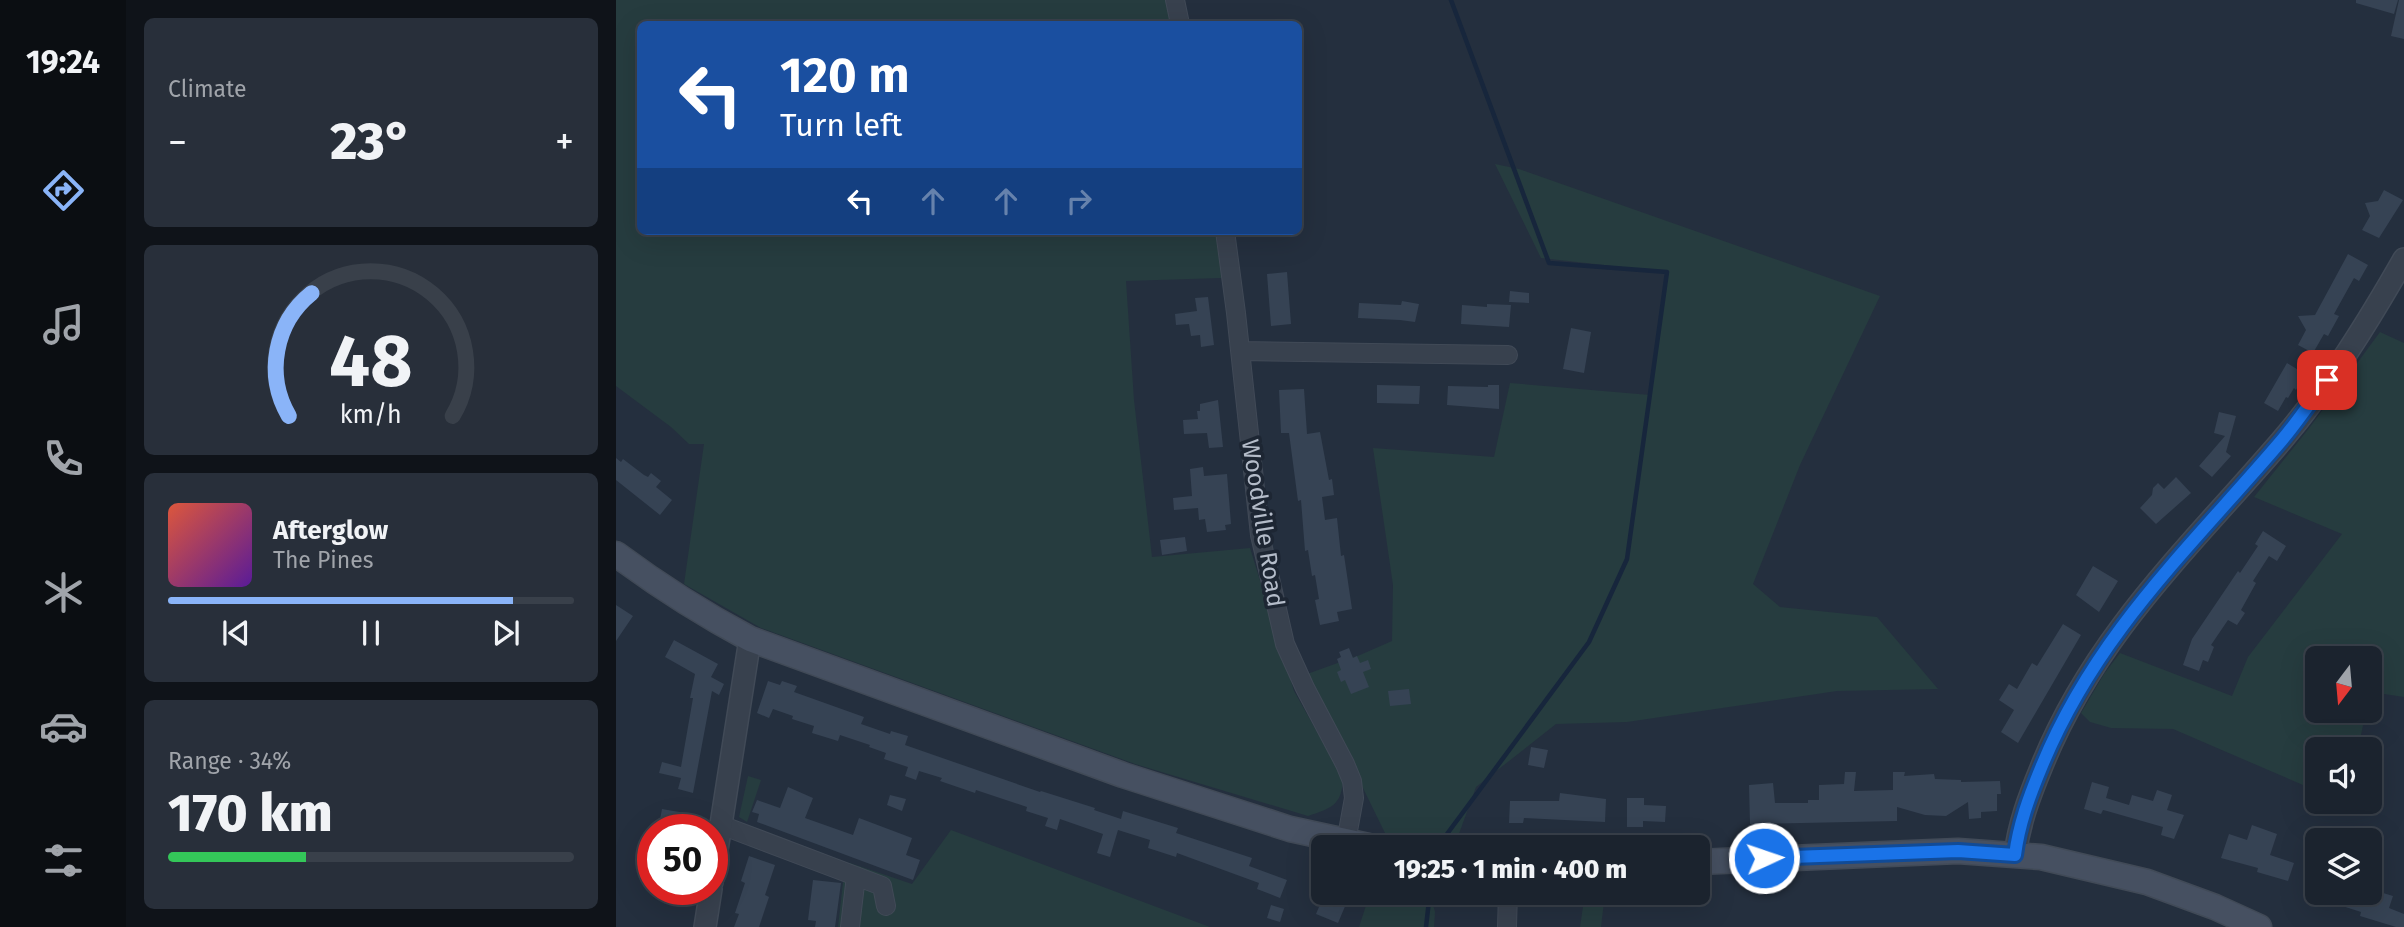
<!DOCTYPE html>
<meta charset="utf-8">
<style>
body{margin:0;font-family:"Fira Sans",sans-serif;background:#282f3a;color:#f1f3f6;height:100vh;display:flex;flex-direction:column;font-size:26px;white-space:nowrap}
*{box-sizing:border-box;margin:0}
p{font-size:23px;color:#a0a4aa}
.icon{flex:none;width:38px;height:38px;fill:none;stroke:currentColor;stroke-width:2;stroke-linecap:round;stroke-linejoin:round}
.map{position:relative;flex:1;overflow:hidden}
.side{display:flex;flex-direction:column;gap:18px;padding:18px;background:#0f1319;width:490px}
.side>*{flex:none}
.banner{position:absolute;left:21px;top:21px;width:665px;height:214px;border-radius:10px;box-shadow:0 7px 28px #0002,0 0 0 2px #39404a;background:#1a4fa0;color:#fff;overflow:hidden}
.needle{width:46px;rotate:196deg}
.fabs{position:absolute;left:1689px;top:646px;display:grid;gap:14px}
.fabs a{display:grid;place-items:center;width:77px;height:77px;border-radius:10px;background:#1b232e;box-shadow:0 7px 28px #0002,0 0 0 2px #39404a;font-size:35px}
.speed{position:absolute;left:21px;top:814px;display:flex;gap:14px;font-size:35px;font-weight:700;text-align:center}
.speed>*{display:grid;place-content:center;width:91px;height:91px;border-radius:50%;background:#1b232e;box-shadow:0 7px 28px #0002,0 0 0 2px #39404a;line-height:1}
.speed .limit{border:10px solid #d22;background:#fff;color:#111}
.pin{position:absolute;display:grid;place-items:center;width:60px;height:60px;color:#fff;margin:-30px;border-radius:14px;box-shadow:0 4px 10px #0006}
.me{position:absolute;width:77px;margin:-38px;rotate:87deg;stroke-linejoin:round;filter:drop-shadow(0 0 5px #0008)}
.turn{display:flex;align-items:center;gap:24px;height:147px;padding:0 28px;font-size:32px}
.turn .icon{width:91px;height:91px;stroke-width:2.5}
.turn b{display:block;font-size:49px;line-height:60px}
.lanes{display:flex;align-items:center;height:66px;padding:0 28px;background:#0003;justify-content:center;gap:35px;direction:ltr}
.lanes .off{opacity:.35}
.big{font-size:52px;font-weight:800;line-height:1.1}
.side .tile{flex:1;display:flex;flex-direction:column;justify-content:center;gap:10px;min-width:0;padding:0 24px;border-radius:10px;background:#282f3a}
.side .dial{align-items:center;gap:0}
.dial svg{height:182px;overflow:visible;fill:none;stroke:#39404a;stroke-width:7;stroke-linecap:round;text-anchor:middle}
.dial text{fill:#f1f3f6;stroke:none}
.song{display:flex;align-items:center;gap:21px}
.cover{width:84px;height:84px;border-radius:10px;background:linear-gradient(135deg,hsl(10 70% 55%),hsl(270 70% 35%))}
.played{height:7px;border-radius:4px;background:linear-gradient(90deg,#8ab4f8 85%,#39404a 85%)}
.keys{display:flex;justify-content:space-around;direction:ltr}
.heat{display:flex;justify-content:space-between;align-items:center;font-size:38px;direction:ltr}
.charge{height:10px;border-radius:5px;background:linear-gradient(90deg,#34c759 34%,#39404a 0)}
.trip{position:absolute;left:695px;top:835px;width:399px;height:70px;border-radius:10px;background:#1b232e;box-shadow:0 7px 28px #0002,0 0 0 2px #39404a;font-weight:800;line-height:70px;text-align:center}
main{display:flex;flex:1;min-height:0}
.menu{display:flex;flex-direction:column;width:126px;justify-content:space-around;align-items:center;background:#0b0e12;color:#a0a4aa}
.menu .icon{width:49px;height:49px}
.menu .current{color:#8ab4f8}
.menu b{font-size:32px;color:#f1f3f6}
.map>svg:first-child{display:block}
.green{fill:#263c3f}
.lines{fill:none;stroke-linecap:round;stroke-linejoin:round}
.stream{stroke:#17263c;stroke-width:4.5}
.building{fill:#364354}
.minor-casing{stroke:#414a57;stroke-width:20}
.tertiary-casing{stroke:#414a57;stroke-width:24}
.secondary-casing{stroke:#414a57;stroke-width:27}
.minor{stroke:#38414e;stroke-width:18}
.tertiary{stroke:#38414e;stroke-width:21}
.secondary{stroke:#465061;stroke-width:24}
.route-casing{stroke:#114b97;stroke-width:18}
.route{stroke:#1a73e8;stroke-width:12}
.labels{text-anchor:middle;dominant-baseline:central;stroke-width:7;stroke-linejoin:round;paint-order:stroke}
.street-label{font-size:24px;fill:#b4bcc9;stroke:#1d2633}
</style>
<main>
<nav class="menu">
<b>19:24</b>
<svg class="icon current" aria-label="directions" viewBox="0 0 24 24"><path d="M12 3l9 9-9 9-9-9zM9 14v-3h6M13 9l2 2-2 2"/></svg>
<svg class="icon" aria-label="music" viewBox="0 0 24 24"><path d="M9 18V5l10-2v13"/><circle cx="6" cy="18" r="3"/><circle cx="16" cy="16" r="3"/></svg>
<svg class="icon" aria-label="phone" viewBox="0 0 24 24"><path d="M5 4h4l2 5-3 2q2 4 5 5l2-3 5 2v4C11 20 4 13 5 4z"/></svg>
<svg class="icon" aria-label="climate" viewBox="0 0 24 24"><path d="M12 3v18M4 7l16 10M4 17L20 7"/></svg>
<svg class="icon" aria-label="car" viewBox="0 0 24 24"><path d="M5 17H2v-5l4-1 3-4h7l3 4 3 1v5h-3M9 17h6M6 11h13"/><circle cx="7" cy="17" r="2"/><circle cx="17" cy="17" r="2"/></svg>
<svg class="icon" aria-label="filters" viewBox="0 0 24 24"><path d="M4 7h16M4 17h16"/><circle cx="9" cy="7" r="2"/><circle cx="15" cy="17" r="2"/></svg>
</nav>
<section class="side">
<div class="tile"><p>Climate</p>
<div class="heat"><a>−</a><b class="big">23°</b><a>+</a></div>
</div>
<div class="tile dial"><svg viewBox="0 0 100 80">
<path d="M14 69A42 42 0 1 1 86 69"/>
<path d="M14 69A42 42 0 0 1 24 15" stroke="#8ab4f8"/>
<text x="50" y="56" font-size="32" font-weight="700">48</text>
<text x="50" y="72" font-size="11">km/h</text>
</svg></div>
<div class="tile">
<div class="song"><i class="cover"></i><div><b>Afterglow</b><p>The Pines</p></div></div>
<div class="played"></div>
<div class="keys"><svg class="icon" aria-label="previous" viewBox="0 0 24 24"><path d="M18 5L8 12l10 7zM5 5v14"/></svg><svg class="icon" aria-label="pause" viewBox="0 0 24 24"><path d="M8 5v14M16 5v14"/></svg><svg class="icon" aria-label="next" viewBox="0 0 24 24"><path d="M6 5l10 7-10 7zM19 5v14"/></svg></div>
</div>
<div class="tile"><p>Range · 34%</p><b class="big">170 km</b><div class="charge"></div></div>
</section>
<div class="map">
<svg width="1788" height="927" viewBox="0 0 1788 927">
<rect width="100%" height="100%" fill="#242f3e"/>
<!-- green -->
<path class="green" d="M0 0H550L554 24H24V231H599L605 258V278L510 281 518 400 536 557 634 548 678 691 727 778C726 805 716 808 692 816L519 764 145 628 68 584 88 444H73L55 427 0 386Z
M879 164 903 169 1264 296 1184 465 1137 584 1164 607 1261 617 1322 689 1221 691 1011 722 940 724 860 787 840 842 769 833 745 784 737 758 691 674 744 655 776 641 777 585 757 448 878 457 894 383 1034 395 1051 272 925 258Z
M1764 332 1788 343V697L1755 692 1754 696V658H1701V710L1750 711 1742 749H1701V791L1557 729 1495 728 1474 722 1465 713 1488 674 1504 653 1616 696 1632 657 1726 534 1638 497 1694 427Z
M132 776 145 780 131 822 123 817Z
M335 830 594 927H222L227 882 234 863 296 884Z
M754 893H814L819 912 818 927H743Z
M969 893H979L988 902 985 927H964Z"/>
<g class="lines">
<!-- stream -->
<path class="stream" d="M831 834 973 642 1011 559 1051 272 933 263 835 0
M810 927 814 892"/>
</g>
<!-- building -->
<path class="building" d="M1740 0H1782L1778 14 1740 3Z
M1783 0H1788V39L1775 36Z
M1768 190 1787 200 1763 238 1746 230 1754 216 1749 203 1762 201Z
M1732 254 1752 265 1743 281 1738 278 1718 314 1723 316 1712 336 1708 334 1697 353 1682 345 1690 330 1682 316 1699 315Z
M671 272 675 324 655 326 651 274Z
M894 291 913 293V303L893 302Z
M592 297 598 345 585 347 584 335 575 336 573 324 560 325 559 314 581 311 579 298Z
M786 301 803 304 799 322 784 320 742 318 743 303 785 305Z
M871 304 895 305 893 327 845 324 846 305 871 307Z
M955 328 975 332 968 373 947 369Z
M1671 363 1689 374 1680 390 1678 388 1672 398 1670 397 1662 411 1648 403Z
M761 385 804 386 803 404 761 403Z
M872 385H883V409L831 405 832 386 872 387Z
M688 389 691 434 704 432 713 480 716 479 718 495 706 497 709 520 721 518 725 556 728 555 736 609 721 612 723 621 704 625 699 600 703 599 699 575 696 576 692 550 689 551 685 500 682 501 673 433H665L663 390Z
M602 400 607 447 593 448 591 433 568 434 567 420 582 419 581 411H584V404Z
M1603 412 1620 416 1610 452 1615 456 1596 477 1583 466 1609 436 1598 433Z
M0 458 5 462 7 459 28 475 32 477 35 473 45 481 40 487 56 500 44 515 0 480Z
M587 467 588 476 611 474 615 524 609 525 610 530 591 532 589 519 583 520 582 508 558 510 557 498 576 496 574 469Z
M1560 477 1575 493 1540 524 1524 508 1536 495 1537 488 1542 483 1548 489Z
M1647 531 1670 546 1661 561 1653 556 1637 581 1640 583 1625 610 1629 613 1621 625 1612 620 1595 645 1598 647 1592 662 1587 660 1583 671 1567 665 1576 639 1622 571 1624 573 1642 546 1639 544Z
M569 537 571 551 546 555 544 540Z
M1477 566 1502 581 1483 612 1460 595Z
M0 605 17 616 0 641Z
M1447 624 1465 635 1402 743 1385 732 1398 710 1383 700 1393 684 1401 689 1416 663 1421 666Z
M58 640 102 664 95 677 108 684 103 695 96 691 77 793 62 789 65 778 43 773 46 762 65 767 77 698H74L79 674 49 657Z
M733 648 737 658 741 656 744 663 752 660 755 669 747 672 753 687 735 694 729 680 725 682 721 672 725 670 721 659 725 657 723 652Z
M152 681 164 685 166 681 181 686 178 692 248 717 245 724 274 734 275 731 292 736 289 745 424 792 425 791 479 808 478 810 505 819 507 811 562 828 560 833 636 858 633 866 671 880 664 898 641 889 643 883 561 853 560 857 532 848 534 840 502 830 494 857 481 853 487 834 444 819 441 830 429 826 432 818 410 811 411 807 360 790 359 793 324 781 326 778 303 771 300 780 289 776 292 767 268 759 270 753 253 747 254 745 224 735 222 741 196 733 198 726 176 719 177 716 157 709 153 718 141 713Z
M793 689 795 704 774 706 772 691Z
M915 747 932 750 928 768 912 765Z
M1229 772H1240L1238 791 1277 790V772H1289L1288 776 1318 774 1319 779 1345 780V782L1384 781 1385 794H1381V811L1365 812V818L1353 819 1352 802 1330 816 1309 815 1281 807V821L1134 824 1133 785 1157 783 1159 803H1192V800H1203V785L1228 784Z
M1476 782 1493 787 1490 798 1513 805 1516 795 1537 801 1541 790 1556 795 1551 810 1568 815 1558 839 1545 835 1547 827 1491 811 1487 810 1485 814 1468 809Z
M172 787 197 798 189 818 237 835 243 818 296 838 290 855 304 860 297 880 141 822 143 814 136 812 141 800 164 808Z
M944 793 990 799 989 822 908 818 907 823H893L894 801H943Z
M274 795 290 799 286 811 271 805Z
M1011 798H1028V805L1050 806 1049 822 1027 821V827H1011Z
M46 809 69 813 66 830H42Z
M1636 825 1661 834 1654 855 1678 863 1672 881 1641 872 1642 868 1605 858 1613 834 1631 840Z
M133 856 159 865 149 895 153 897 143 927H118L123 914 119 913 129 883 125 881Z
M197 880 225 883 219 927H199L200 921 192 920Z
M1754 889 1777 896 1773 908 1788 914V927H1780L1744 916 1745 912 1692 895V892H1744L1751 894Z
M708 895 730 904 722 923 700 914Z
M655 905 668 909 664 922 651 918Z"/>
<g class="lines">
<defs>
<path id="minor" d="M559 0 564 24
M609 231 620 313 644 535 669 644 689 688 729 764 736 781 738 798 730 842
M624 351 892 355
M105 825 266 886 270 906
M234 927 240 876
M891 927 892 892"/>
<path id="tertiary" d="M1399 855C1403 824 1413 797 1425 768 1478 635 1575 546 1666 440 1713 385 1752 322 1788 259
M96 882 134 639
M89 927 95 889"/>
<path id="secondary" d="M0 554C43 586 87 614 134 639L507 775 674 829 757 847
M1082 862 1342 851 1425 857 1531 882 1599 907 1643 927"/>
</defs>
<!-- minor casing -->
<use href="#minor" class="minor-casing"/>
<!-- tertiary casing -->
<use href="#tertiary" class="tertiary-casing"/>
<!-- secondary casing -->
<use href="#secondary" class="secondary-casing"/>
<!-- minor -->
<use href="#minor" class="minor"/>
<!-- tertiary -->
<use href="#tertiary" class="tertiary"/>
<!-- secondary -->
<use href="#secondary" class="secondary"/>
</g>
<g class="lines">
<defs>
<path id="route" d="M1148 858 1342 851 1399 855C1403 824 1413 797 1425 768 1480 633 1574 548 1666 440 1682 421 1696 400 1711 380"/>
</defs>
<!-- route casing -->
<use href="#route" class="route-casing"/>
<!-- route -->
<use href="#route" class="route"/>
</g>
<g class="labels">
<!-- street labels -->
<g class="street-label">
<text transform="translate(647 523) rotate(81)">Woodville Road</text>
</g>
</g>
</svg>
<div class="fabs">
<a><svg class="needle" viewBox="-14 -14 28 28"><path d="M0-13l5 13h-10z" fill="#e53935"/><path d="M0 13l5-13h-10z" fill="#a0a4aa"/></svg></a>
<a><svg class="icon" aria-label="sound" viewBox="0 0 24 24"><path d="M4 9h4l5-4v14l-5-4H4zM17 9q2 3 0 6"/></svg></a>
<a><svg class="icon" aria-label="layers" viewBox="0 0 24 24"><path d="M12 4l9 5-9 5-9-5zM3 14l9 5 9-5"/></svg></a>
</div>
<div class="speed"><div class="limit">50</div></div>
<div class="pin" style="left:1711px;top:380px;background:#d93025"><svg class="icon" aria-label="arrive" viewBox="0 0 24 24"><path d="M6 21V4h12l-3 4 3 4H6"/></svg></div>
<svg class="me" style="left:1148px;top:858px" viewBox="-20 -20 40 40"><circle r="17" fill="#1a73e8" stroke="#fff" stroke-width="3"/><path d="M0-11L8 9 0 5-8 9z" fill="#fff"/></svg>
<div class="trip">19:25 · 1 min · 400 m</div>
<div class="banner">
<div class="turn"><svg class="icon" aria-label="left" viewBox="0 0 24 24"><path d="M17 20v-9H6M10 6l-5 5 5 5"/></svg><div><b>120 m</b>Turn left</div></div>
<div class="lanes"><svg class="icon" aria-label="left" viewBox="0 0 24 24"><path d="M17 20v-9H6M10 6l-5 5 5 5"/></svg><svg class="icon off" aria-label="ahead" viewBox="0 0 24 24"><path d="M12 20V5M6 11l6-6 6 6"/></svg><svg class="icon off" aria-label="ahead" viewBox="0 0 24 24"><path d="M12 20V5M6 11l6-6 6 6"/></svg><svg class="icon off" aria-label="right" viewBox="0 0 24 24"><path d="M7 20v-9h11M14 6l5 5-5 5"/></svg></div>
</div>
</div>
</main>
